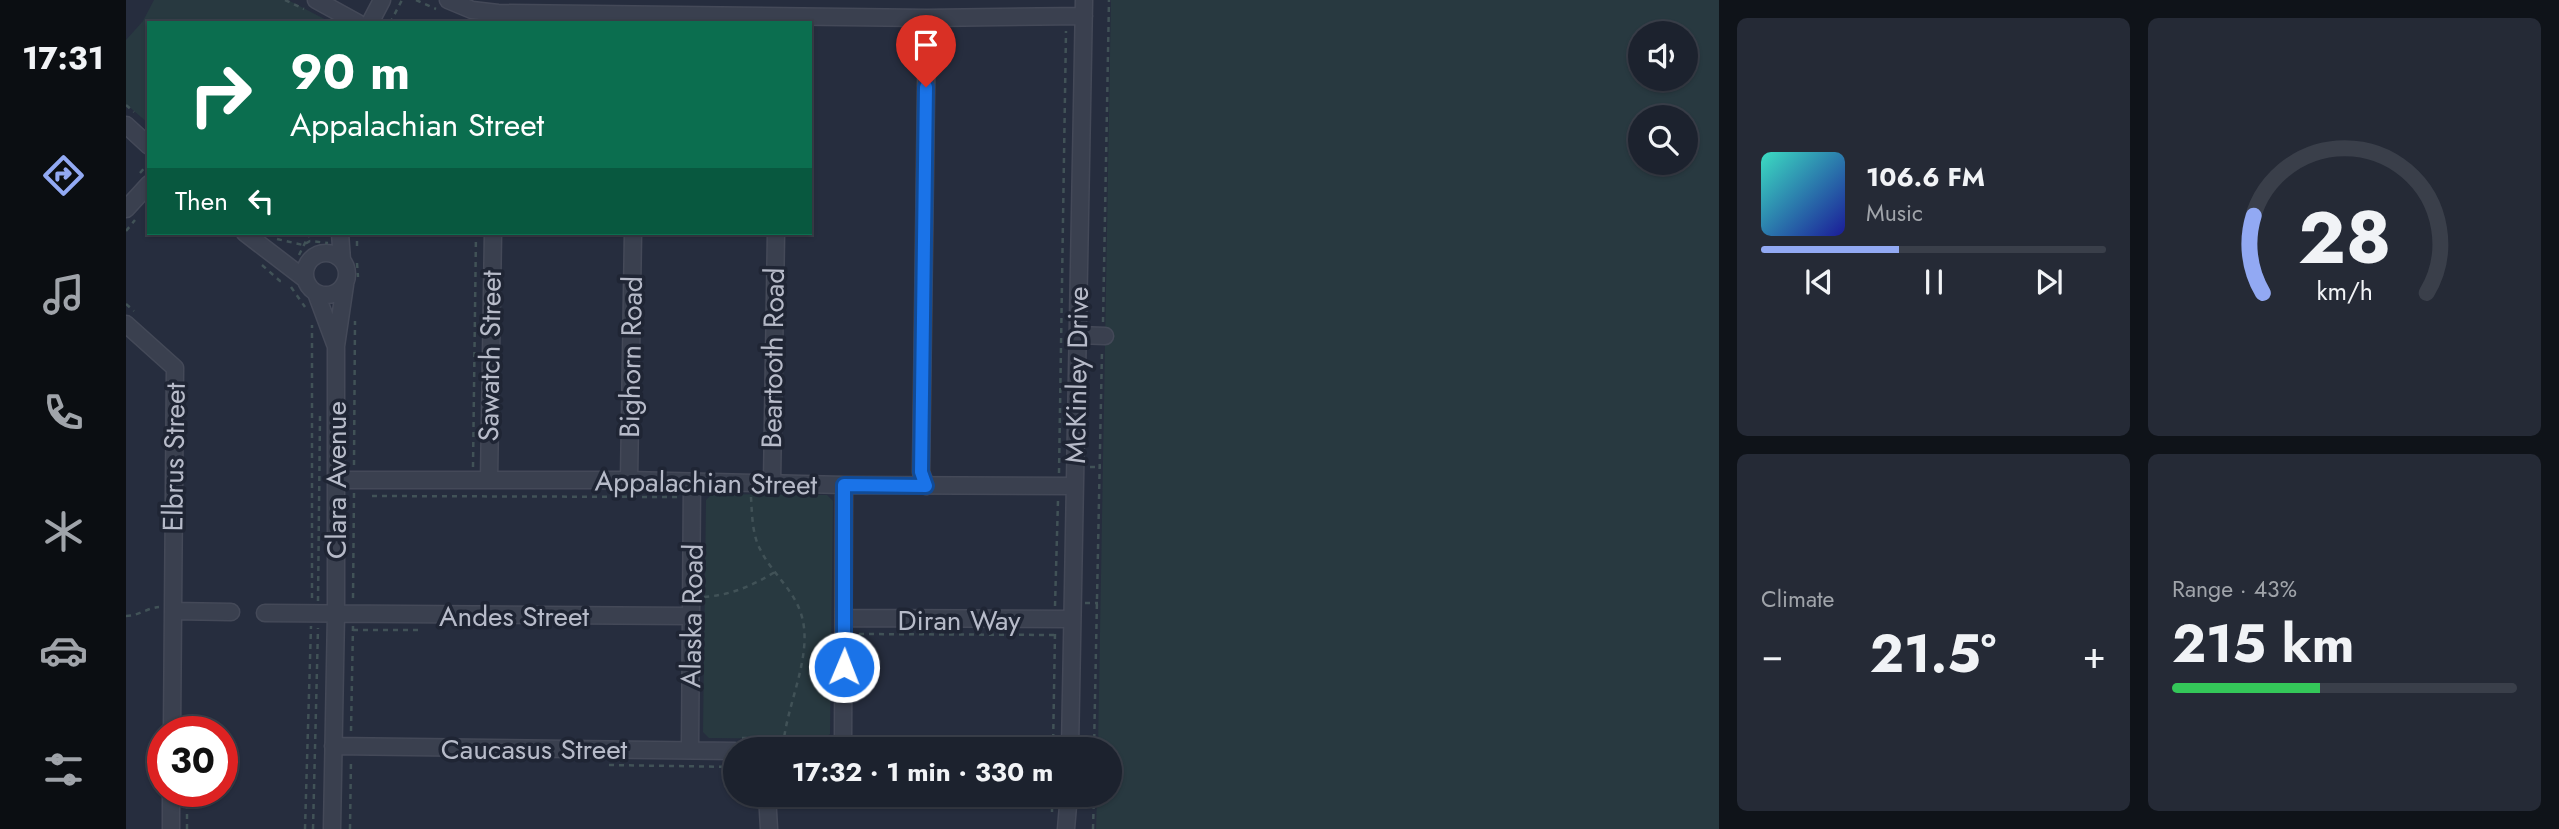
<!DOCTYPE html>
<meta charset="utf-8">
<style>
body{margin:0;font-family:Jost,sans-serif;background:#252a36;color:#f1f3f6;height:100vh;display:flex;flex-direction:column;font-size:26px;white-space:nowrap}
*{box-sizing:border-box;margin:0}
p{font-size:23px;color:#a0a4aa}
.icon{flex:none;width:38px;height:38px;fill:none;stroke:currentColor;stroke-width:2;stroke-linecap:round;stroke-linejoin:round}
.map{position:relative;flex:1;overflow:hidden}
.details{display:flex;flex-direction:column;gap:18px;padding:18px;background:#0f1319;width:840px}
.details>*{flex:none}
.banner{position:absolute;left:21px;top:21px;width:665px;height:214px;border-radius:0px;box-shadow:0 2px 5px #0004,0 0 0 2px #3a3f4a;background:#0b6e4f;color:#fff;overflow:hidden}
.fabs{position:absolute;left:1502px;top:21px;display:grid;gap:14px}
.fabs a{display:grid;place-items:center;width:70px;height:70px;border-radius:50%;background:#1c222e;box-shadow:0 2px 5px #0004,0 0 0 2px #3a3f4a;font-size:35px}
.speed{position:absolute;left:21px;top:716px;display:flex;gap:14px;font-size:35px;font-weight:700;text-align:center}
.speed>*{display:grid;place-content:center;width:91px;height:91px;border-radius:50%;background:#1c222e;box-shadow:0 2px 5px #0004,0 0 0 2px #3a3f4a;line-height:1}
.speed .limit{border:10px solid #d22;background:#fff;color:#111}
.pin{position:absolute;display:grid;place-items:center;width:60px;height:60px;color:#fff;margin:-72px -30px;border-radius:50% 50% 50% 0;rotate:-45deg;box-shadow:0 0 7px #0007}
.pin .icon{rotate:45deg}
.me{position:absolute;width:77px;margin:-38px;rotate:1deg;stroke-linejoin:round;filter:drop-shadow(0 0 5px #0008)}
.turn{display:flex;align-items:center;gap:24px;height:147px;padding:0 28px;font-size:32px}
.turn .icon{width:91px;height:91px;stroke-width:2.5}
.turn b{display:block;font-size:49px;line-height:60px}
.then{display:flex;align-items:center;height:66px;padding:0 28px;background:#0003;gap:14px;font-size:26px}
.big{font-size:52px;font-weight:700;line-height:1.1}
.details .widget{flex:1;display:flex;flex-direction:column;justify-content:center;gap:10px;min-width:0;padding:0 24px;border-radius:10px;background:#252a36}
.details .dial{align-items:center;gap:0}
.dial svg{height:182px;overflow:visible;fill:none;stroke:#3a3f4a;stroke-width:7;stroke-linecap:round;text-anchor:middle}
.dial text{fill:#f1f3f6;stroke:none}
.song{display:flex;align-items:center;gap:21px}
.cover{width:84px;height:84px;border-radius:10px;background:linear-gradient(135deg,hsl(170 70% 55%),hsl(240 70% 35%))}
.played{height:7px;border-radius:4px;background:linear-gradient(90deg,#92a9f3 40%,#3a3f4a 40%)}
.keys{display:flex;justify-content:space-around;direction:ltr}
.heat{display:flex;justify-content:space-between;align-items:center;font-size:38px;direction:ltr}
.charge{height:10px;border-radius:5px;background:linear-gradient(90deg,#34c759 43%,#3a3f4a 0)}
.details .tiles{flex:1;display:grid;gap:18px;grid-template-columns:repeat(2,1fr)}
.trip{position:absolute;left:597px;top:737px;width:399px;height:70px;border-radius:35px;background:#1c222e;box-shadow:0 2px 5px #0004,0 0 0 2px #3a3f4a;font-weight:700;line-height:70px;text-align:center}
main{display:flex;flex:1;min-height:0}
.dock{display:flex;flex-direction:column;width:126px;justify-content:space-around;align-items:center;background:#0b0e12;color:#a0a4aa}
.dock .icon{width:49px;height:49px}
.dock .current{color:#92a9f3}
.dock b{font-size:32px;color:#f1f3f6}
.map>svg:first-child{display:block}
.green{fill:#283940;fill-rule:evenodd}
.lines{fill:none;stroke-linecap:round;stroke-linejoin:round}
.minor-casing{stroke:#444958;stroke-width:19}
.path{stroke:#415257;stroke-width:2.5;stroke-dasharray:5 5;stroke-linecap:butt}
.minor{stroke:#3a404f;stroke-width:16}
.route-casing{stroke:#114b97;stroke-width:18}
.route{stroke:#1a73e8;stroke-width:12}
.labels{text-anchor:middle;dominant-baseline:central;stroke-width:7;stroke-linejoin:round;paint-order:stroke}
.street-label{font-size:28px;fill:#b7bbc9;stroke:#1f2534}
</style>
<main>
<nav class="dock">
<b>17:31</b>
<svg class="icon current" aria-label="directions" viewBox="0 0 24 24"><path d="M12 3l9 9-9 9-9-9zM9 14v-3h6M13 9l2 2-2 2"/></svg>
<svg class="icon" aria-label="music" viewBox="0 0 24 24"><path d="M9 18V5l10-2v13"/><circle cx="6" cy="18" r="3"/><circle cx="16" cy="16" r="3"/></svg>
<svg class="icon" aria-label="phone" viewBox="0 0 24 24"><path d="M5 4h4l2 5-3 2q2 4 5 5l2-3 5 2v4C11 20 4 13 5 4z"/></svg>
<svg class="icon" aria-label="climate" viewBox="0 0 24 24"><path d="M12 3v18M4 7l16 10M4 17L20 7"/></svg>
<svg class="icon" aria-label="car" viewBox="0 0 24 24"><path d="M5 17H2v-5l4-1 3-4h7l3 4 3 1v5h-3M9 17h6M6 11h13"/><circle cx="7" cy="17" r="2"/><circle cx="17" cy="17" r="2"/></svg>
<svg class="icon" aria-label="filters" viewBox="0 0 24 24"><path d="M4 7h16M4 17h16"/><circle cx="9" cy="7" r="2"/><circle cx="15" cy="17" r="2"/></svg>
</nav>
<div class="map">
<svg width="1593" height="829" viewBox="0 0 1593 829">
<rect width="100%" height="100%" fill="#262d3e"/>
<!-- green -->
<path class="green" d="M28 0H162L206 23H23V124L0 104V40L17 21Z
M985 0H1593V829H970L971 795 984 794V749H972ZM1514 33H1559V79H1514ZM1514 117H1559V163H1514Z
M586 494 701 495 707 501 704 734 698 739 583 738 577 732 580 500Z"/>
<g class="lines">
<defs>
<path id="minor" d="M190 0 232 23
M322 0 346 10 372 13 801 18 958 16
M244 23 256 0
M0 125 23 146
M0 209 23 184
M119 233 179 279
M214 233 216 260
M179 274a21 21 0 1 1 42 0a21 21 0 1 1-42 0Z
M190 293 209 344
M0 324 49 368 46 732
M952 335 979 336
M210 480H503L718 485 949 486
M363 480 367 233
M503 480 507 233
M646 483 650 233
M800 486 795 472 801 18
M47 611 105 612
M139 613 565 616
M719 618 946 619
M207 746 609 751
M717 749 718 485
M944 749 958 0
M564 750 566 482
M641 794 643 829
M45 829V791
M206 829 210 613V346L219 285
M940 829 943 794"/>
</defs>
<!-- minor casing -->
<use href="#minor" class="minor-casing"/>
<!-- path -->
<path class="path" d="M159 0 178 9
M290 0 310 9
M264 23 276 0
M0 105 8 112
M14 173 21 165
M0 231 9 220
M151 239 177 245 184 241 202 243
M231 246V233
M173 255 184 233
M231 263 232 277
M136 265 154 281H158
M165 287 179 307
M0 304 8 311
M977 322 983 0
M228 465 229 321
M347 467 350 233
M964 467H975
M933 473 940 31
M246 496 551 497
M625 497C626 513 626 534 634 549 646 574 669 590 676 617 687 658 659 707 657 749
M578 597C605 595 626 586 649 572
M186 598V325
M227 598 228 493
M192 601 194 415
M959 603H972
M929 606 932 500
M0 616C12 616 21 608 33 607
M227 630H294
M733 634 929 635
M225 731 227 626
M616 738 703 739
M732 739H928
M927 749 929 633
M968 749 976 350
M483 765 609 767
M31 787 32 738
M926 812V794
M61 829V791
M179 829 185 626
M187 829 192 628
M224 829 225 759
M967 829 968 794"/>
<!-- minor -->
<use href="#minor" class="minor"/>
</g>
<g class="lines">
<defs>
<path id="route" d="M718 667V485L800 486 795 472 800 87"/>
</defs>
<!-- route casing -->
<use href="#route" class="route-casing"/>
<!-- route -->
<use href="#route" class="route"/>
</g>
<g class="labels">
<!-- street labels -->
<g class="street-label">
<text transform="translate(364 356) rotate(-89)">Sawatch Street</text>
<text transform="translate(505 357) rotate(-89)">Bighorn Road</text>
<text transform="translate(647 358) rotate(-89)">Beartooth Road</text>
<text transform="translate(951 375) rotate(-89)">McKinley Drive</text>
<text transform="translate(48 457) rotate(-89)">Elbrus Street</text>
<text transform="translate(210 480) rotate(-90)">Clara Avenue</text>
<text transform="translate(580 483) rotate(1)">Appalachian Street</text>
<text x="388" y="616">Andes Street</text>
<text transform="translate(566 616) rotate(-89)">Alaska Road</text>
<text x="833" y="620">Diran Way</text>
<text x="408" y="749">Caucasus Street</text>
</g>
</g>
</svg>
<div class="fabs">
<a><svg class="icon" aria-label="sound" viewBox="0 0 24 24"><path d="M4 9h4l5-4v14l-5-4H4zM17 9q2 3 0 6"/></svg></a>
<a><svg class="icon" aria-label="search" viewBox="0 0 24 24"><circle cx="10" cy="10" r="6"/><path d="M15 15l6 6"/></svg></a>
</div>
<div class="speed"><div class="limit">30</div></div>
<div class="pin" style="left:800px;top:87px;background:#d93025"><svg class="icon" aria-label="arrive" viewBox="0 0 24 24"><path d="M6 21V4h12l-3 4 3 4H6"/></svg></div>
<svg class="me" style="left:718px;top:667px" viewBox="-20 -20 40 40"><circle r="17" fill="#1a73e8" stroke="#fff" stroke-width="3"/><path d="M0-11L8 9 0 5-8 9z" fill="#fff"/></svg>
<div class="trip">17:32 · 1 min · 330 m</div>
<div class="banner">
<div class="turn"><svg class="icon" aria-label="right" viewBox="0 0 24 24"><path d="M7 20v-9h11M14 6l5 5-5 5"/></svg><div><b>90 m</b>Appalachian Street</div></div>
<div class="then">Then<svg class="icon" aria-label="left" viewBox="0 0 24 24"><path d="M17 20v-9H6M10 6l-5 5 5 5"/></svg></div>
</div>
</div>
<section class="details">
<div class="tiles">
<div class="widget">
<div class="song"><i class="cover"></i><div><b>106.6 FM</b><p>Music</p></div></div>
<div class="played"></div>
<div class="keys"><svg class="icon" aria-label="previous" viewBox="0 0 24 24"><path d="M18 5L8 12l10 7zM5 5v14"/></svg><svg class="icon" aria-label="pause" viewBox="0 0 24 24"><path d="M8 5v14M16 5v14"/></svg><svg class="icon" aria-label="next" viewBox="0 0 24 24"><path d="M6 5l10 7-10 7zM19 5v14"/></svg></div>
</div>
<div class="widget dial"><svg viewBox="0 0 100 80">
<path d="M14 69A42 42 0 1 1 86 69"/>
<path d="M14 69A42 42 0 0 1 10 35" stroke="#92a9f3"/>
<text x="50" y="56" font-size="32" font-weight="700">28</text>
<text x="50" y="72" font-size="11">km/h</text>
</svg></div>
<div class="widget"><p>Climate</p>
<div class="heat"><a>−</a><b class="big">21.5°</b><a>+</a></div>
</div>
<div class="widget"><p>Range · 43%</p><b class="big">215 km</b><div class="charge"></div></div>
</div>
</section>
</main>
